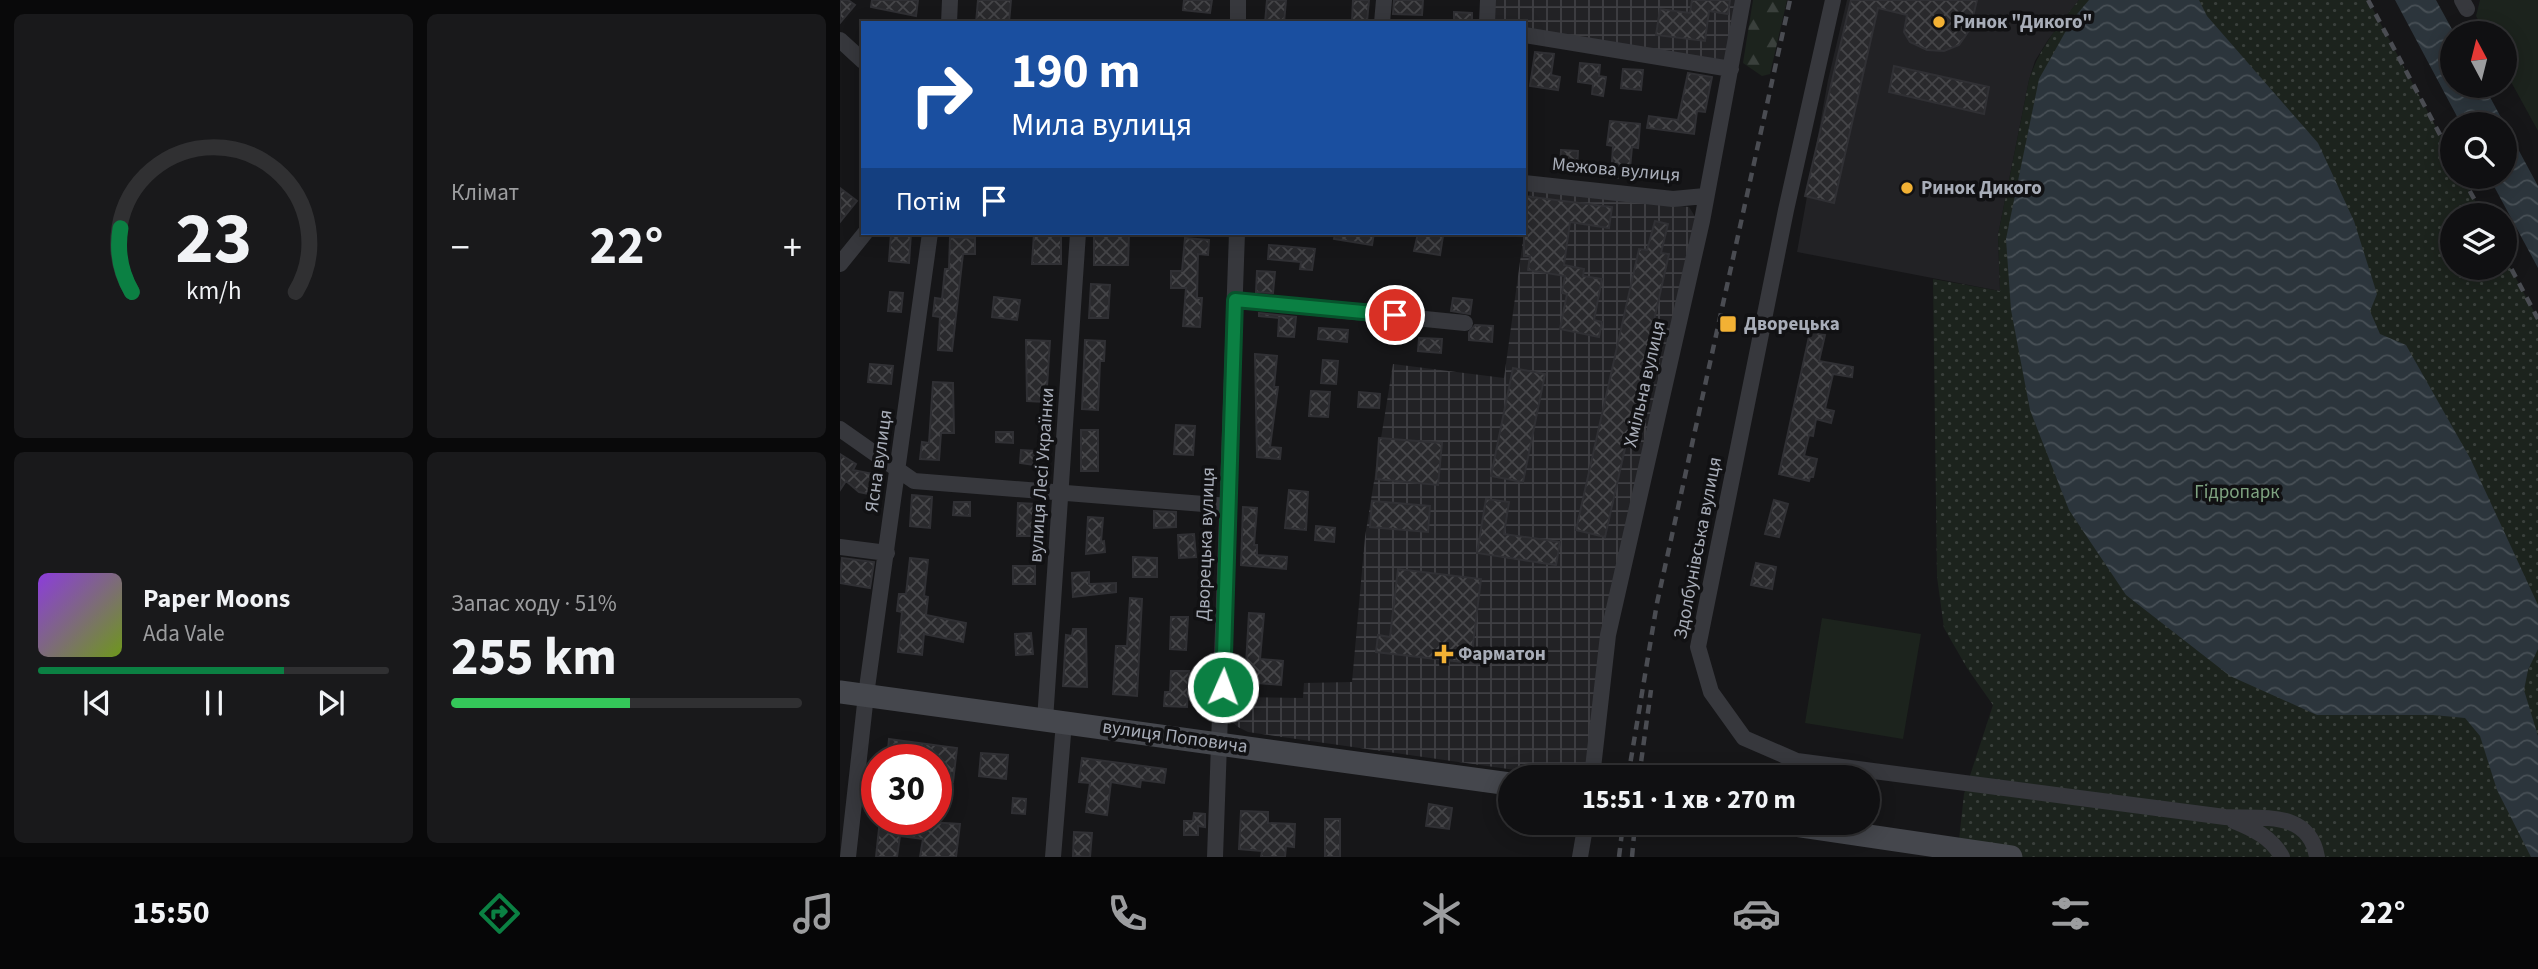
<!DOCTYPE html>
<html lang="uk">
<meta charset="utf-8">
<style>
body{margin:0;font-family:"Source Sans 3",sans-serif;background:#19191b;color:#f1f3f6;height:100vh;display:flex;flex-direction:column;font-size:26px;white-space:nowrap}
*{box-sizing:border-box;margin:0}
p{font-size:23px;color:#9c9d9f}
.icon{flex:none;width:38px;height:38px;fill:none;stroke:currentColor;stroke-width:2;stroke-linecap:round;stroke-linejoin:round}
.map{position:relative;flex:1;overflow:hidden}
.details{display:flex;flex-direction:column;gap:14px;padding:14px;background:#09090a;width:840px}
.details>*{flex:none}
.guide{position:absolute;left:21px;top:21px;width:665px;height:214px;border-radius:0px;box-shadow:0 4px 18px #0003,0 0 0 2px #303032;background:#1a4fa0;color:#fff;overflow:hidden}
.needle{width:46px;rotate:353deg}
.controls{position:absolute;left:1600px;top:21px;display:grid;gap:14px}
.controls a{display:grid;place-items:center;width:77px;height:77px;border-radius:50%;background:#101012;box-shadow:0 4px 18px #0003,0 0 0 2px #303032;font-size:35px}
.speed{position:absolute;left:21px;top:744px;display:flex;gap:14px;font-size:35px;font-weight:700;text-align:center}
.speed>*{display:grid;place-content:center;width:91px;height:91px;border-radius:50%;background:#101012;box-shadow:0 4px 18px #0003,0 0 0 2px #303032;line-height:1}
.speed .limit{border:10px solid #d22;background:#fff;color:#111}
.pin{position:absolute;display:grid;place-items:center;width:60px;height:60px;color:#fff;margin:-30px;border:4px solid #fff;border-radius:50%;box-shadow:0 2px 7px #0007}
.me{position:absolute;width:77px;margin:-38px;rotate:2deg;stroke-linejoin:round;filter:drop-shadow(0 0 5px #0008)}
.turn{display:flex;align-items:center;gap:24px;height:147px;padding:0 35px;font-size:32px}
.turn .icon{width:91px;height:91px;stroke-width:2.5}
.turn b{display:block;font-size:49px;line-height:60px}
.then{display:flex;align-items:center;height:66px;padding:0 35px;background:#0003;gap:14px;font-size:26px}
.big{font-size:52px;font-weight:700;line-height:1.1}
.details .widget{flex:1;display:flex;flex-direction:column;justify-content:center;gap:10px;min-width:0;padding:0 24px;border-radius:10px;background:#19191b}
.details .dial{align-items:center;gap:0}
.dial svg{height:182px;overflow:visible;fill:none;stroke:#303032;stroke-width:7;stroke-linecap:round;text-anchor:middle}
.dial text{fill:#f1f3f6;stroke:none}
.song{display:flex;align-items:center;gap:21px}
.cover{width:84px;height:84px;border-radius:10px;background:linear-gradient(135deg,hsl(270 70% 55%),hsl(80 70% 35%))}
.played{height:7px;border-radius:4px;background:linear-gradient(90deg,#0b8043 70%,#303032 70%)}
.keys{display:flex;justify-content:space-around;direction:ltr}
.heat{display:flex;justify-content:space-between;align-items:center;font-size:38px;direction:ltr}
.charge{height:10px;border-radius:5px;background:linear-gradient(90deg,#34c759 51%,#303032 0)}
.details .tiles{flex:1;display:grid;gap:14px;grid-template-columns:repeat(2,1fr)}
.trip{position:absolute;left:658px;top:765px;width:382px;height:70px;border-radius:35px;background:#101012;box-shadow:0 4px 18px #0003,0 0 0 2px #303032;font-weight:700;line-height:70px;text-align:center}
.tab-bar{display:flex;height:112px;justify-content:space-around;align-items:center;background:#060607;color:#9c9d9f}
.tab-bar .icon{width:49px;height:49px}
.tab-bar .current{color:#0b8043}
.tab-bar b{font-size:32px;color:#f1f3f6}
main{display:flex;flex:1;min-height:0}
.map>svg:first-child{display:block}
.built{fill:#222225}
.industrial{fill:url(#industrial-grid)}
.green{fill:url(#green-dots)}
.forest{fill:url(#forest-firs)}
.pitch{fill:#1c231d}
.water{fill:url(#water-waves)}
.building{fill:url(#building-cross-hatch);stroke:#303034;stroke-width:2}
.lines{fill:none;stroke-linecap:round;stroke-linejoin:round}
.street{stroke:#37383d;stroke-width:16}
.secondary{stroke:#45474d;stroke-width:23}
.rail{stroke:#4a4c52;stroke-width:4.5;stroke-dasharray:9 7;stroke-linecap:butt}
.route-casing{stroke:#07532c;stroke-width:18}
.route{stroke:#0b8043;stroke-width:12}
.poi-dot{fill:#f2b134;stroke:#111113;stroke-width:2.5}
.labels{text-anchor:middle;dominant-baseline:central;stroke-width:7;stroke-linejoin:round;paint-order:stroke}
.poi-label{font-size:19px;font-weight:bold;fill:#a8adb8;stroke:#111113;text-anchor:start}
.street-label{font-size:19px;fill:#a8adb8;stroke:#111113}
.park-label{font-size:19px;fill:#7fa381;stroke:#111113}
</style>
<main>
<section class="details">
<div class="tiles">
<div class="widget dial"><svg viewBox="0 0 100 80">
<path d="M14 69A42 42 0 1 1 86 69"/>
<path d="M14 69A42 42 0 0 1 9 41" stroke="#0b8043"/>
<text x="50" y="56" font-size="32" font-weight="700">23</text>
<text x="50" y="72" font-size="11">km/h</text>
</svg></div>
<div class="widget"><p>Клімат</p>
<div class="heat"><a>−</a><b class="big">22°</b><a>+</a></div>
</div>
<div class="widget">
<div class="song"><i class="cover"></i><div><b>Paper Moons</b><p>Ada Vale</p></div></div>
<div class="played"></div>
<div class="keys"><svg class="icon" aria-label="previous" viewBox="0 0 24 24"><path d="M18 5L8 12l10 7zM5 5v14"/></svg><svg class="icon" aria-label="pause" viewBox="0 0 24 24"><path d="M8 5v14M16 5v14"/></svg><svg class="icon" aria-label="next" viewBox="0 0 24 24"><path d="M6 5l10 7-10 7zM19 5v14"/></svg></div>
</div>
<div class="widget"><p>Запас ходу · 51%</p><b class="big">255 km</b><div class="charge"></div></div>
</div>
</section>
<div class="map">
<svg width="1698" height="857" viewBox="0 0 1698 857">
<defs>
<pattern id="industrial-grid" width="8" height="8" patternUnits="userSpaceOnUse" patternTransform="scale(1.75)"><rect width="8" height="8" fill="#222225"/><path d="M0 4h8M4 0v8" fill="none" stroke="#3f3f43"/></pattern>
<pattern id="green-dots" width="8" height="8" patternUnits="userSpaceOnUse" patternTransform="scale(1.75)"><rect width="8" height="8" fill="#1c231d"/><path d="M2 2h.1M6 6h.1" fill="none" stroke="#3a403c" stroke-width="1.8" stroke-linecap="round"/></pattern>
<pattern id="forest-firs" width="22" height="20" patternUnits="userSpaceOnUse" patternTransform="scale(1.75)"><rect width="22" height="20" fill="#1c231d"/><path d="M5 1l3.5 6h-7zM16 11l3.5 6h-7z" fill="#3a403c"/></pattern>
<pattern id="water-waves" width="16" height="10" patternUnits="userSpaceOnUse" patternTransform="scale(1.75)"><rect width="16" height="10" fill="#2c353c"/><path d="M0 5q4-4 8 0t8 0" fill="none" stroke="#485056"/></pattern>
<pattern id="building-cross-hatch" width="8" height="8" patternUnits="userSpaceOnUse" patternTransform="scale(1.75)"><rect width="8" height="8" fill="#29292c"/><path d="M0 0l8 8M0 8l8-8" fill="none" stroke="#454548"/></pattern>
</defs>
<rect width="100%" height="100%" fill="#161618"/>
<!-- built -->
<path class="built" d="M1007 0H1239L1208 40 1195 61 1189 80 1158 235 1160 291 957 252 988 80Z"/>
<!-- industrial -->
<path class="industrial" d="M652 0H895L885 64 684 31V23H651Z
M690 189 849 207 856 218 746 777H724L408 732 398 727 391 721 390 697 463 698 464 683 512 682 525 537 553 364 664 378Z"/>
<!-- green -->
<path class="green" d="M1239 0H1528L1612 157V177H1622L1643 215H1612V268H1664V256L1698 319V857H1171L1118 849 1124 794 1153 705 1127 668 1104 628 1097 577 1093 279 1160 291 1158 235 1189 80C1199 48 1219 25 1239 0Z"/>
<!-- forest -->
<path class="forest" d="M913 0H947L930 74 922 76 903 63Z"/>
<!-- pitch -->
<path class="pitch" d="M1640 0H1698V131L1664 69V33H1645L1636 16Z
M982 618 1081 634 1063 739 965 723Z"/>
<!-- water -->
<path class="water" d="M1249 0H1359L1367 16 1478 143 1514 221 1537 294 1530 311 1540 334 1566 345 1630 458 1698 605V649L1688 670 1684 690 1698 736V857H1691L1657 790 1640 736 1625 718 1593 715H1477L1390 676 1286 595 1229 510 1190 410 1171 310 1166 239 1199 79 1232 20Z
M1555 0H1596L1614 33 1612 86H1644L1698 186V268L1649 177H1664V124H1621Z"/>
<!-- building -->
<path class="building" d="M0 0H8L15 5 0 23Z
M32 0H78L76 16 31 7Z
M138 0H171L169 23H136Z
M344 0H372L370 13 343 10Z
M427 0H446L444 23H425Z
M513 0H529L527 22 512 21Z
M554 0H583L582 15 553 14Z
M852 0H890L888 14 869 11 865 41 816 35 820 9 850 13Z
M1011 0H1137L1130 29 1119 45 1104 51 1087 50 1070 42 1064 32 1067 15 1038 8 994 203 965 196Z
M614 12 632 13V23H614Z
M695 52 714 54 711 75 720 77 718 90 690 86Z
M740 63 760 65 759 76 766 77 763 96 752 94 753 84 738 82Z
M1054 66 1149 87 1144 114 1049 92Z
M783 69 803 70 801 90 781 88Z
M848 73 872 77 865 112 857 111 854 134 807 128 809 116 838 120Z
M770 121 800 124 798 148 792 147 789 179 771 177 773 146 767 145Z
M721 150 738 151 737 171 720 170Z
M0 188 17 201 0 222Z
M684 196 772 207 769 228 730 222 724 265 744 269 743 276 762 279 754 320 762 322 759 337 720 329 727 294 722 293 725 276 688 270 690 256H684Z
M815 221 828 224 821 253 829 254 765 537 736 530 799 249 807 250Z
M51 233H71L69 263 49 261Z
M194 233H221V264H192Z
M254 233H289L288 265H254Z
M495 233H534L532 245 494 239Z
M578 233 603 236 600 255 574 251Z
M110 237 135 238V254H123L112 351 98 350 100 317 93 316 95 298 102 299 105 269H109Z
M345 238 369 240 368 255 358 254 357 298H362L360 327 343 326 346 288H331V271H342Z
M429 245 475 249 472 270 460 269 461 262 428 259Z
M417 271 435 272 433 293 416 292Z
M251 284 270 285 268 318H249Z
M50 292 63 293 61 312 48 311Z
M154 297 180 300 177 320 152 317Z
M613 298 632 300 630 314 611 311Z
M419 313 456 317 454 337 438 336 439 318 419 316Z
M635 325 653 326 652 342 629 340V332Z
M479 328 508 330 507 342 478 339Z
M970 332 985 335 979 361 1013 367 1012 377 993 374 985 409 994 411 991 423 976 419 973 436 969 435 964 456 977 459 973 477H970L969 481 939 474Z
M579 338 602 339 601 353 578 351Z
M186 340 210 341 206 402 187 401Z
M245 340 265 341 264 361H260L258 410 242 409Z
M415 354 437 356 434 387H438L430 447 441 448 440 459 417 457Z
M483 360 498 361 496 384 481 383Z
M30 364 53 366 51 384 28 382Z
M673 368 705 374 683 482 651 476Z
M93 382 113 383 114 433H101L99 460 80 459 82 442 89 443Z
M471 391 490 392 488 417 469 416Z
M519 392 540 394 539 408 518 407Z
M336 425 355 426 353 455 334 454Z
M241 430H258V471H241Z
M156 432H173V443L156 442Z
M539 438 602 443 598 485 536 479Z
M181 450 196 451 195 465 180 463Z
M0 454 16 464 13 470 38 475 34 495 19 492 6 481 0 490Z
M449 490 468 492 466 530 445 528Z
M72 495 92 497 90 528 70 526Z
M646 499 669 502 664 534 720 542 716 565 637 553Z
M934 500 948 504 939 537 925 534Z
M532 501 590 506 588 532 530 527Z
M114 502H130V516L113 515Z
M178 503 197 504 196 536H177Z
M403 507 417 508 414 545H417V555L447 557 446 569 401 565Z
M314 511 336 512V527L314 528Z
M248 517 263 518 261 542 264 541 265 552 246 554Z
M476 526 495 528 494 542 475 540Z
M354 534 356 557 339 558 338 535Z
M293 557 317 558V577H293Z
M2 558 34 562 30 588 0 583Z
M70 558 88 560 84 596 88 597 86 615 126 623 123 642 84 634 82 655 58 652 62 612 57 611 59 594H66Z
M916 563 936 567 932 589 911 585Z
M173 566H195V584H173Z
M558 569 641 579 632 652 650 654 648 665 536 652 538 635 550 637Z
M249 572V584L276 583V592L233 597 232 573Z
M290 598 302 599 297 696 273 694 276 646H287Z
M409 613 424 614 420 659 443 661 441 685 405 682Z
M331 617H348L346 650 330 649Z
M233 629H246L247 687 223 686 226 635 232 636Z
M191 633 193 654 176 655 175 634Z
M331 671H349L347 707 324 706 325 692H330Z
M49 739 117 748 113 782 96 780V760H47Z
M141 753 168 755 166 779 139 776Z
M242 758 326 769 324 783 301 780 300 787 271 782 267 815 246 812 250 783 239 782Z
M173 798 186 799 185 814 172 813Z
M589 804 612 808 609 829 586 826Z
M401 811 428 812V823L455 824 454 847 446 846 445 857H421L422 851 399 849Z
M354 813 365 814V827L358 826V835H344V821H353Z
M40 819 120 824 116 857H80L83 839 60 836 57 857H36Z
M485 819H500V857H485Z
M234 832 252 833 250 857 233 856Z"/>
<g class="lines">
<!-- street -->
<path class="street" d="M993 0 946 210 858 647 871 692 904 738 957 761 1385 817C1423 819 1469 810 1477 857
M1622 0 1627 9
M109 23 110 0
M398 23V0
M542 23 544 0
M647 23 648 0
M684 35 891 69
M0 40 23 61
M684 183 833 199 865 196
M0 264 25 233
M395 300 625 323
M0 429 74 481 389 506
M0 547 47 553
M205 720 238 233
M752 777 768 635 862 221 903 0
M1394 821C1414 829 1432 838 1442 857
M8 857 26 695 90 233
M213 857 224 722
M375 857 397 233
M740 857 746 822"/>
<!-- secondary -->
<path class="secondary" d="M0 692 670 784
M934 822 1171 857"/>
<!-- rail -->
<path class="rail" d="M1528 0 1612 157
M1622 177 1643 215
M1664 255 1698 319
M788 777 817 603 950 0
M799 777 811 690
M779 857 783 824
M792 857 795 824"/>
</g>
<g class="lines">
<defs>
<path id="route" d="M383 687 395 300 555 315"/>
</defs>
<!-- route casing -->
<use href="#route" class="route-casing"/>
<!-- route -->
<use href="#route" class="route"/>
</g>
<!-- markers -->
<g class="poi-dot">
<circle cx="1099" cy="22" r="7"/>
<circle cx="1067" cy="188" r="7"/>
<rect x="879" y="315" width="18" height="18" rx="3.5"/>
<path d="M600.5 643.5h7v7h7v7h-7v7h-7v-7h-7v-7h7z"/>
</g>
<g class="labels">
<!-- poi labels -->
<g class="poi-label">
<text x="1113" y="22">Ринок "Дикого"</text>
<text x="1081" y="188">Ринок Дикого</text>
<text x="904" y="324">Дворецька</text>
<text x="618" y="654">Фарматон</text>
</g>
<!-- street labels -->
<g class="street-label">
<text transform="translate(776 170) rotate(5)">Межова вулиця</text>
<text transform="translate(805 384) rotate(-77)">Хмільна вулиця</text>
<text transform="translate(39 461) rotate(-82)">Ясна вулиця</text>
<text transform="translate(202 475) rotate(-86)">вулиця Лесі Українки</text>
<text transform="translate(366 544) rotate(-88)">Дворецька вулиця</text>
<text transform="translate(858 548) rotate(-79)">Здолбунівська вулиця</text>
<text transform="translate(335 737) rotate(8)">вулиця Поповича</text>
</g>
<!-- park labels -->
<g class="park-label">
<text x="1397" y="492">Гідропарк</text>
</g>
</g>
</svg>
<div class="controls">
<a><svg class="needle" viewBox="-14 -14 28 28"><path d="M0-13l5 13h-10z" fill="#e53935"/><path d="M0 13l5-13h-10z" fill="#9c9d9f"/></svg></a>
<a><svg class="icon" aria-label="search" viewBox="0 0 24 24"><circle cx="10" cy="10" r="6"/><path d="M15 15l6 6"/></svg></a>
<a><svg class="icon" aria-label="layers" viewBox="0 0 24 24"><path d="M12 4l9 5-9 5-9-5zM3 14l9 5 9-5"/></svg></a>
</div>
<div class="speed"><div class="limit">30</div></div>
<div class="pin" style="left:555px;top:315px;background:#d93025"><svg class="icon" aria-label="arrive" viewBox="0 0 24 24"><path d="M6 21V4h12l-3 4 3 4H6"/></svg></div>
<svg class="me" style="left:383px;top:687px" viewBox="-20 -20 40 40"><circle r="17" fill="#0b8043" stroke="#fff" stroke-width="3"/><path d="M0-11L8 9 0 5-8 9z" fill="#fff"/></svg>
<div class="trip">15:51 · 1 хв · 270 m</div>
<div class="guide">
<div class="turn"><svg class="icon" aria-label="right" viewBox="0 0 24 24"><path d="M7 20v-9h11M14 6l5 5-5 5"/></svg><div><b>190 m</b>Мила вулиця</div></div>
<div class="then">Потім<svg class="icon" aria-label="arrive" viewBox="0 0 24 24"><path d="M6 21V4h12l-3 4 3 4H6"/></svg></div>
</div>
</div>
</main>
<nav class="tab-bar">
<b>15:50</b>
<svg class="icon current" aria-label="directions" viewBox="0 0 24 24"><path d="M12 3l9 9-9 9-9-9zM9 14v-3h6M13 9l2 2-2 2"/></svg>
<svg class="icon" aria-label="music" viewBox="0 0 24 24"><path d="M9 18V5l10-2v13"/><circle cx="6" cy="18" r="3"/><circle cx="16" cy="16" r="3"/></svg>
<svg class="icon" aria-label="phone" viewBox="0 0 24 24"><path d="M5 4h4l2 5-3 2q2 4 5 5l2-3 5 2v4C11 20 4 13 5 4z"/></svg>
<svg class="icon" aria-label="climate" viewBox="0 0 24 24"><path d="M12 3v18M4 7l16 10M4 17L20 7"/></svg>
<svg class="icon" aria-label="car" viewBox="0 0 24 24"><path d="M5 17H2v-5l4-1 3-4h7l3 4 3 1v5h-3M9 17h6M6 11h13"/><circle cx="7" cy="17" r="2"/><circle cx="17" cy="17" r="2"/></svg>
<svg class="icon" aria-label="filters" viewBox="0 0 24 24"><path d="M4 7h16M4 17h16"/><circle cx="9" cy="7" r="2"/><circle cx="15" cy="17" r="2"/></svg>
<b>22°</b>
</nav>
